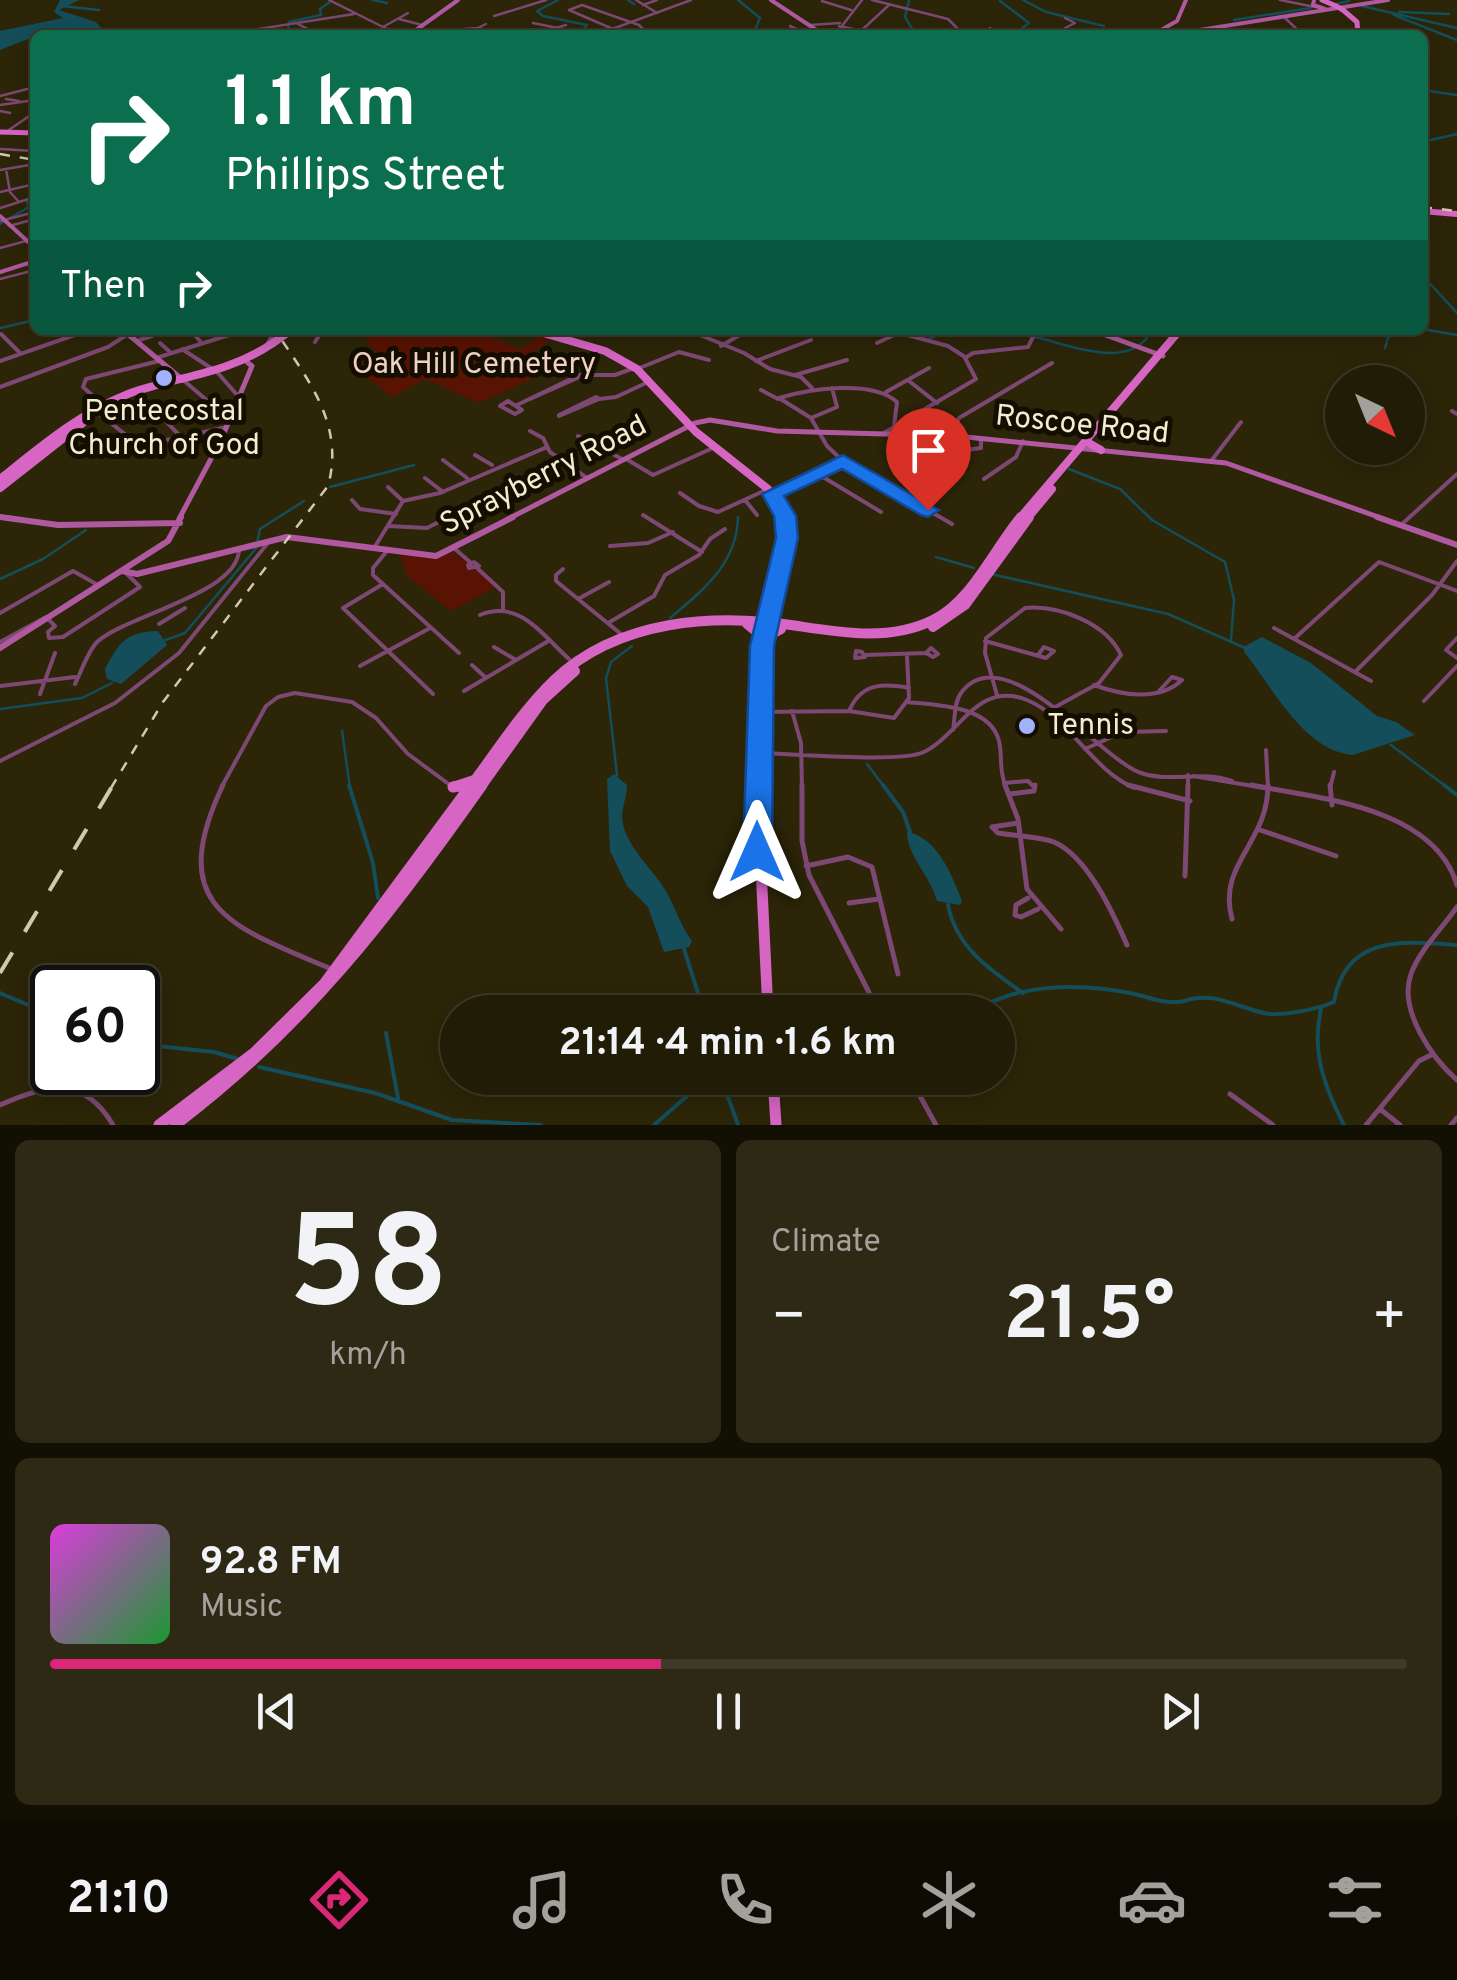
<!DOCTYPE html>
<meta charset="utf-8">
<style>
body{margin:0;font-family:Overpass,sans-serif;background:#2d2914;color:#f1f3f6;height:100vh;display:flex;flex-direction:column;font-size:38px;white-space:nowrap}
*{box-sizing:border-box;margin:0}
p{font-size:32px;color:#a2a19b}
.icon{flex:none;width:55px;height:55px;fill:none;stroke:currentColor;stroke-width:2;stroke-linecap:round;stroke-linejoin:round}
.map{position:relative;height:1125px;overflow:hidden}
.side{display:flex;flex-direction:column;gap:15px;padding:15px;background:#120f03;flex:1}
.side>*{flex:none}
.guide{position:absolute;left:30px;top:30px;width:1398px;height:305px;border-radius:15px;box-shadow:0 5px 25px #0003,0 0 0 2px #3e3a28;background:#0b6e4f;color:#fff;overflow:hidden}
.needle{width:65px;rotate:137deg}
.tools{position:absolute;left:1325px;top:365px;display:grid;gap:20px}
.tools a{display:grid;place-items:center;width:100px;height:100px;border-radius:50%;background:#211c06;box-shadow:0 5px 25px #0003,0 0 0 2px #3e3a28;font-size:50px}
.speed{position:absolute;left:30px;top:965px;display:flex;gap:20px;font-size:50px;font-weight:700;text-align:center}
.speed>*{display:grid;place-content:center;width:130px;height:130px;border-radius:50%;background:#211c06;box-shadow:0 5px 25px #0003,0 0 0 2px #3e3a28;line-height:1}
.speed .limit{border:5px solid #111;border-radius:15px;background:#fff;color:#111}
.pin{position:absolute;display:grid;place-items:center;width:85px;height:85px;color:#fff;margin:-102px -42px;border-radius:50% 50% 50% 0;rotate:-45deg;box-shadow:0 0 10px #0007}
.pin .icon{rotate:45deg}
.me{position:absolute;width:110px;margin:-55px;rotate:0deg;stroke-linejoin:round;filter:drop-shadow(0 0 8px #0008)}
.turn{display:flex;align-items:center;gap:35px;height:210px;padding:0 30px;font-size:45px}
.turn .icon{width:130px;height:130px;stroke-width:2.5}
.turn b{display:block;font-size:70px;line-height:85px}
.then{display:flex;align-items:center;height:95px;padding:0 30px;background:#0003;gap:20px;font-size:38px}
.big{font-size:75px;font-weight:700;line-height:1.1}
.side .card{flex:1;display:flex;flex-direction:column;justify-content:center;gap:15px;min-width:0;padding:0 35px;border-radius:15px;background:#2d2914}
.side .dial{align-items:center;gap:0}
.dial b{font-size:130px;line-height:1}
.song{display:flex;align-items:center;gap:30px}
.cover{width:120px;height:120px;border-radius:15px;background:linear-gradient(135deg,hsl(300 70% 55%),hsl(130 70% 35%))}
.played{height:10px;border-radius:5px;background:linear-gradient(90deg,#db2777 45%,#3e3a28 45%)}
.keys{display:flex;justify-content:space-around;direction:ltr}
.heat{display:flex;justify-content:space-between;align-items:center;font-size:55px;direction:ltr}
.side .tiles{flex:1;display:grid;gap:15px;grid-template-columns:1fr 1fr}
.card:last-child{grid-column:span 2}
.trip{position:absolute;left:440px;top:995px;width:575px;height:100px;border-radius:50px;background:#211c06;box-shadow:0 5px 25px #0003,0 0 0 2px #3e3a28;font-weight:700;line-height:100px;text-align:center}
.dock{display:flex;height:160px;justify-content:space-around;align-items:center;background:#0d0b02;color:#a2a19b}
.dock .icon{width:70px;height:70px}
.dock .on{color:#db2777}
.dock b{font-size:45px;color:#f1f3f6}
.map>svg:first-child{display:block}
.green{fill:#591303}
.water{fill:#134e5a}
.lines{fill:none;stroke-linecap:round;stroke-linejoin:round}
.stream-far1{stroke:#134e5a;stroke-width:2.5}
.stream{stroke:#134e5a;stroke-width:4}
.street-far2{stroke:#7e4874;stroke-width:2.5}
.street-far1{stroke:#7e4874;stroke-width:4}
.street{stroke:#7e4874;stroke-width:5}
.secondary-far2{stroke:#b059a0;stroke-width:4}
.secondary-far1{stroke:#b059a0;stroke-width:5}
.secondary{stroke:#b059a0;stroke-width:6}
.primary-far4{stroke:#d665c3;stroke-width:5}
.primary-far3{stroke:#d665c3;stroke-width:6}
.primary-far2{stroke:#d665c3;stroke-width:8}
.primary-far1{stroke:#d665c3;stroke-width:10}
.primary{stroke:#d665c3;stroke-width:11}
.rail-far1{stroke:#d1c9ae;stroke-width:2.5;stroke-dasharray:10 10;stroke-linecap:butt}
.rail{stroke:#d1c9ae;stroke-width:4;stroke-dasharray:24 24;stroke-linecap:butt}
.primary-bridge-far1{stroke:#d665c3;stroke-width:5}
.primary-bridge{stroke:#d665c3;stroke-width:8}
.route{fill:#1a73e8;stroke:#114b97;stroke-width:2.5}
.poi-dot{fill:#a2b2fd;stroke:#140e00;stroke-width:4}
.labels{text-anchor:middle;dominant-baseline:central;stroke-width:10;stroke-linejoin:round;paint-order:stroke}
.park-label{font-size:30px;fill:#f1d2ca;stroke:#140e00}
.poi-label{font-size:30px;fill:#f4ecd1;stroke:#140e00}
.street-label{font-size:30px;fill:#f4ecd1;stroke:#140e00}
</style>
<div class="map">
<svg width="1457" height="1125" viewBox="0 0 1457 1125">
<rect width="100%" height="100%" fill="#2c2508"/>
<!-- green -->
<path class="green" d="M370 330H474L520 349 543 334 554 337 531 354 560 367 478 403 426 379 392 397 352 366 380 355 366 342Z
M451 551 467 562 466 568 476 570 496 587 451 611 407 576 400 555 435 558Z"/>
<!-- water -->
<path class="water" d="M60 0H79L59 10 96 22 103 30 92 35 46 32 0 50V31L63 18 54 12Z
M158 631 167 645 121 684 107 679 105 669C119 643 125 632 158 631Z
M1262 637 1311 663 1377 716 1396 722 1415 735 1353 755C1304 751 1273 688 1245 653L1243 647Z
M614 774 627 785C627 799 620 810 623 824 629 850 653 869 666 891 675 907 681 927 692 941L689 947 664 952 648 907 627 886 610 851 607 779Z
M907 832C937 837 952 875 962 901L960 905 937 901C930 875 907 856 907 832Z"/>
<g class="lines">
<!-- stream-far1 -->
<path class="stream-far1" d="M373 0 387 3
M628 0 634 4
M738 0 760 18 753 35
M909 0 905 17 916 35
M1023 0 1046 12 1104 26
M1000 1 1029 23 1021 29V35
M1336 4 1349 1
M62 6 99 10
M1362 6 1457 28
M539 10 558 0
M537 11 543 16 587 25 583 30
M1399 12 1449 14
M1394 15 1457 40
M1234 20 1311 8
M289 22 321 15 320 9 330 2
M280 35 289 30 288 25
M1422 90 1457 95
M1422 142 1457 134
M0 224 29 207 27 202
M1422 275 1457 313
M0 328 35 320
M1422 329 1457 335
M1012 330 1029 335
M1035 337C1071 345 1131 372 1152 330
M930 338 950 330
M1385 348 1388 338 1400 330
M1069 469 1120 489 1152 520 1225 562 1234 600 1231 640
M330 487 414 465
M257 543 260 529 304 501
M936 557 974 568
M991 574 1168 614 1243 647
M0 579 43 559 86 530
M670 618C703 590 737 564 738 517
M163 641 185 633 258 546
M0 709 82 698 112 683
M342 731 350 788
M1391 745 1448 788
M867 764 885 788
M617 775 606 678 611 662 632 646"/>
<!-- stream -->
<path class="stream" d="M349 785 373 863 378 898
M883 785 903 812 910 832
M1444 785 1457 795
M948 905C956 947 990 970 1023 993
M684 949 704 1012
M0 993 52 1015
M1187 1000C1217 992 1236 1007 1264 1013 1280 1017 1318 1009 1334 1002 1345 935 1402 941 1457 945
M1321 1010C1311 1052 1325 1088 1344 1125
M974 1012C1016 983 1081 983 1130 993 1149 997 1165 1005 1185 1001
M386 1033 398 1098
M138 1044 214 1052 238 1059
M259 1067 375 1093 452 1120 541 1125
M862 1078H903
M722 1080 738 1125
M654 1125 694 1090 722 1078"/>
<!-- street-far2 -->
<path class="street-far2" d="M329 0 399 35
M636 0 657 13
M872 0 948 19 964 35
M1280 0 1315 7
M822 1 851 10
M643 5 657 0
M494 16 546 0
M1065 18 1075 23 1065 28 1066 33
M1285 18 1303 35
M399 19 422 25
M296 23 320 35
M533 23 558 28
M810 25 840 23
M790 26 809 35
M839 26 881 35
M383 27 408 13
M990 28 999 35
M464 29 478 28
M613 29 569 10 582 5 639 25 643 29 639 35
M863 29 889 5
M1205 29 1221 35
M519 30 531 35
M624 31 666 35
M776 34 791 35 802 30
M221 35 354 14
M485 35 478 28 486 24
M533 35 566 25
M596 35 691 0
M835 35 862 0
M0 96 35 87
M6 99 19 101
M0 105 35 100
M0 111 10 113
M6 132 35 112
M0 149 35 151
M6 169 10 192 19 202
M0 170 35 164
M0 192 35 184
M0 208 35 197
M0 221 35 212
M9 226 35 219
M0 248 26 241
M0 279 35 270"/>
<!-- street-far1 -->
<path class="street-far1" d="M190 330 200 341
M312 330 320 334 315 342
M688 330 744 353 770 369 801 377 812 388
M900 333 948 346 965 357
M1 334 19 352
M137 341 169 330
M160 343 171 353
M877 343 905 330
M266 346 272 336 269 330
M721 346 748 330
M182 349 217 372 238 396
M156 358 245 330
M0 361 89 330
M756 361 811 340
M637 369 679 352 709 360
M795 375 847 360
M183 380 229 419
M909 381 937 403
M0 387 108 347 128 334
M761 390 778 399
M886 392 929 368
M139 393 181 437
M596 397 599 399 559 416V415Z
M530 399 584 375
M599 399 616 397 646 383
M508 401 522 410 515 414 500 406Z
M102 404 83 387 86 379 159 361
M517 405 579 375H615L634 368
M1452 411 1457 414
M98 413 126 435
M811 418 837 407 832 388
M894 427 897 402C872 379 809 389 779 398L811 418 827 446 843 461 952 524
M530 431 543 438 550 452 587 478
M884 433 976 379 965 358 973 353 1028 347 1033 337 1025 330
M578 436 624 460
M950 436 959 418 1052 363
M130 438 148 444 227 427
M942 447 957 451 961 462 935 472 920 463 921 457Z
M957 451 981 448V438
M475 455 492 465
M626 459 653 475 715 447
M443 460 467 478
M1211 461 1241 422
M818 474 881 512
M425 478 443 492
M984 479 1016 457 1023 441
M388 487 403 501
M680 493 699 506 718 512 768 489
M772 494 843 461
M352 500 360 509 396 514
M745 500 757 515
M403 501 440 493 547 447
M643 515 702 552
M1401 525 1457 474
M388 526 427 528 561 460
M610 546 648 543 673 532
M374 548 403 501
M455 549 470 562
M387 551 373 568V575L459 653
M474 562 479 566 469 568 468 565Z
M477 568 503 592V609
M563 569 556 575V581L621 634
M383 584 343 608 433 694
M578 599 609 582
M0 613 73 571 98 585
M480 615C520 599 542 635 569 659
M608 623 654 596 665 575 699 555 710 539 725 529
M159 624 185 608
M1274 628 1371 681
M1295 638 1379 562 1457 591
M1457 638 1446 650 1457 658
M985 641 1046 658 1054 651 1044 647 1038 655
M0 642 46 617 55 626 48 632 49 638 63 637 140 587 126 573
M494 647 516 660
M931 648 938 654 933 657 926 653Z
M856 651 862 652 865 657 855 658Z
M865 655 926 653
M472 665 486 678
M360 666 430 628
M1356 671 1432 595 1457 561
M75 684C81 672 88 651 97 642 126 615 239 594 239 549
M1094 685C1121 695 1159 702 1182 680L1172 677 1159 691
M0 686 75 677
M464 691 550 640
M40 694 55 653
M997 695 985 653 986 638 1025 608C1059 605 1106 623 1121 655L1099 683 1046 712
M1424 701 1457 666
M907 702C935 705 990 705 999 741 1003 758 998 767 1006 788
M792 711 801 743 802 788
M849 711C861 683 882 683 909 688
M760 712 849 711 894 718 909 698 907 655
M953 730C955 719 954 702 961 693 1004 634 1101 760 1141 773 1170 783 1202 770 1232 781
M1085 749 1123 732 1166 731
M1266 750 1268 788
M762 753C793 754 902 763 924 752 961 733 978 680 1027 700 1070 718 1091 769 1134 788
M0 761 115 703 179 653 267 544
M1193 776 1265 788
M1004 783 1028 781 1035 788
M221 788 266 706 278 697 295 693 352 702 376 718 408 754 450 785
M1188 788V775
M1330 788 1334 772"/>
<!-- street -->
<path class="street" d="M223 785C165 907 230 926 329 968
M802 785V841L809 875 879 1012
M1005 785 1018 819 1027 889 1061 929
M1128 785 1190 801
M1251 785C1318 798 1434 807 1457 885
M1330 785 1332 805
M1009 794 1034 791 1035 785
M1018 823 992 827 998 833C1015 836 1038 836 1054 842 1088 857 1113 913 1127 945
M1260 830 1336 856
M806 866 848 857 872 867 898 974
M1185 876 1188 785
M1028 898 1016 905 1015 915 1021 917 1038 909
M849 903 879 899
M1457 907C1443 927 1419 951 1411 974 1398 1010 1432 1058 1457 1080
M1232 919C1217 863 1268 844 1268 785
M910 1078 936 1125
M1230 1094 1273 1125
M0 1105C46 1085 84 1075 113 1125
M1380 1109 1400 1125
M1366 1125 1419 1061 1431 1055
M1451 1125 1457 1118"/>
<!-- secondary-far2 -->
<path class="secondary-far2" d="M771 0 824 35
M1314 0 1313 5 1325 9
M409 35 458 0
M1152 35 1177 21 1186 0
M1168 35 1388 0
M0 216 35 248
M0 272 35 261"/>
<!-- secondary-far1 -->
<path class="secondary-far1" d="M123 330 183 380
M1092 330 1163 356
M0 517 16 519
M179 519 221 440 252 366 247 362
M508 519 695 423 710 420 777 431 956 436 1226 463 1384 519"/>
<!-- secondary -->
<path class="secondary" d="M0 517 58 525 180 523
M1377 517 1457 545
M122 571 137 574 287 537 436 556 513 517
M0 648 168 541 181 517"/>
<!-- primary-far4 -->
<path class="primary-far4" d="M1322 0 1336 6
M1343 10 1357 22 1358 35
M0 132 35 133"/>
<!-- primary-far3 -->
<path class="primary-far3" d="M1422 211 1457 214"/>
<!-- primary-far2 -->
<path class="primary-far2" d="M533 330 605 351 637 369 696 432 768 489 785 519
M1087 442 1101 450
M0 479C40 447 80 413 128 394 178 376 228 374 273 343
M0 488 84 422
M1019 519 1180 330
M1027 519 1052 489"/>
<!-- primary-far1 -->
<path class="primary-far1" d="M747 624 764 638 781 629
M933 627 965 605 1029 517
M453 787 474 780
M469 788C496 752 521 712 554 680 619 619 714 613 798 626 843 633 891 641 933 620 972 601 994 549 1021 517
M480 788 543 700 575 671
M757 788 761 655 782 562 784 517"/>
<!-- primary -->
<path class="primary" d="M757 785 768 1012
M453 787 465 785
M773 1078 776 1125
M159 1125 254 1053 324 984 471 785
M175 1125C305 1027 389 917 482 785"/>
<!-- rail-far1 -->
<path class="rail-far1" d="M0 154 35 160
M1422 207 1457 211
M111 788 163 702 328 486C345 424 308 380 275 330"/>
<!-- rail -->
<path class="rail" d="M0 973 113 785"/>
<!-- primary-bridge-far1 -->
<path class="primary-bridge-far1" d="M1336 6 1343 10"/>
<!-- primary-bridge -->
<path class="primary-bridge" d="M273 343 287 333"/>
</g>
<!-- route -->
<path class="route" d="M843 455 939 510 928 517 921 515 842 469 784 496 796 516 798 538 774 646 772 852 767 861 757 864 747 861 743 852 750 646 776 538 774 516 762 494Z"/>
<!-- markers -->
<g class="poi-dot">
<circle cx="164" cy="378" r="10"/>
<circle cx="1027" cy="726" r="10"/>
</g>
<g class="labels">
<!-- park labels -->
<g class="park-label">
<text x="474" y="365">Oak Hill Cemetery</text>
</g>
<!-- poi labels -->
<g class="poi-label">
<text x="164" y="412">Pentecostal<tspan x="164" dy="34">Church of God</tspan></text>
<text x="1047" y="726" text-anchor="start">Tennis</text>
</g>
<!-- street labels -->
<g class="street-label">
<text transform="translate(1082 426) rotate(6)">Roscoe Road</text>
<text transform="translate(544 476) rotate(-27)">Sprayberry Road</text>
</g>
</g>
</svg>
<div class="tools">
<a><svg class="needle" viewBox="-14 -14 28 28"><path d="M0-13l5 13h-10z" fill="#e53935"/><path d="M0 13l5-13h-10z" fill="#a2a19b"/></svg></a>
</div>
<div class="speed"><div class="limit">60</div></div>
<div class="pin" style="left:928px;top:510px;background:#d93025"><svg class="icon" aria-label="arrive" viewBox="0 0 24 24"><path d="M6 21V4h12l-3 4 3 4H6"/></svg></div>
<svg class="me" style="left:757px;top:852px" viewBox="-20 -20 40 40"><path d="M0-17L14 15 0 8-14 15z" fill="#1a73e8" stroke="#fff" stroke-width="4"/></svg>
<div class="trip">21:14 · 4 min · 1.6 km</div>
<div class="guide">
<div class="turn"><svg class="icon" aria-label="right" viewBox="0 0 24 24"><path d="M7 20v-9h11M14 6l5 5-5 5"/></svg><div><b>1.1 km</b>Phillips Street</div></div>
<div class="then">Then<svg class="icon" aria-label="right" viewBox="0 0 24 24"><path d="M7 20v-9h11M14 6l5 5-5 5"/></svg></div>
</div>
</div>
<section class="side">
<div class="tiles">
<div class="card dial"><b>58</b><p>km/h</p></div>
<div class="card"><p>Climate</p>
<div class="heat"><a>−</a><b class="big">21.5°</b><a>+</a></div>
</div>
<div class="card">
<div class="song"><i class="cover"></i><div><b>92.8 FM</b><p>Music</p></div></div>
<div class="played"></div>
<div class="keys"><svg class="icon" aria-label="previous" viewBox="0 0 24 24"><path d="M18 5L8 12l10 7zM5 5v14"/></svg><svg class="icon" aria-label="pause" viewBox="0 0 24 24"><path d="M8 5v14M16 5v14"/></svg><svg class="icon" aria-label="next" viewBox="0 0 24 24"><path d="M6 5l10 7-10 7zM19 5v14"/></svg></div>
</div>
</div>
</section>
<nav class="dock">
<b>21:10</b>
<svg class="icon on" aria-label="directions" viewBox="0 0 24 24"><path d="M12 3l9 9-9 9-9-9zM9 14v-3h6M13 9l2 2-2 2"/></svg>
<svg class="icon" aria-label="music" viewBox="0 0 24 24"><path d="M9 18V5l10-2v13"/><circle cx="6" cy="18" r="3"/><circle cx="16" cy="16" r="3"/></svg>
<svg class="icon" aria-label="phone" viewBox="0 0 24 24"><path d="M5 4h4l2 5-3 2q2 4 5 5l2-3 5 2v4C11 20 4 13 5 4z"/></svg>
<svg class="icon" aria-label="climate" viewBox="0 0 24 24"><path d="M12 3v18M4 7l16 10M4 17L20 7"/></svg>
<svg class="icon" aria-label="car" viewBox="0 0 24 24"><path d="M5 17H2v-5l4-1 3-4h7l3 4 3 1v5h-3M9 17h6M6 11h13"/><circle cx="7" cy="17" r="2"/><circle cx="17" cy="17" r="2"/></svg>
<svg class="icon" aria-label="filters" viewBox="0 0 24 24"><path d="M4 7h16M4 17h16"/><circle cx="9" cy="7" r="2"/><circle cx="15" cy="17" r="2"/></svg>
</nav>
